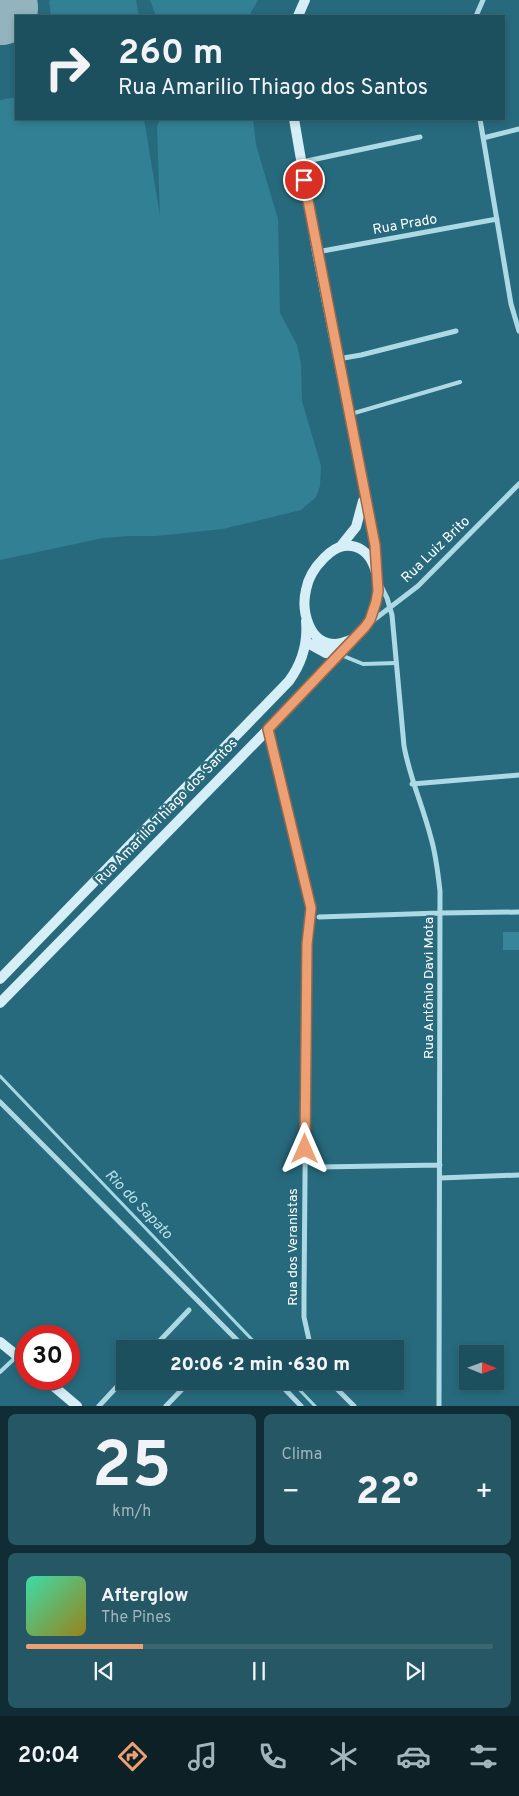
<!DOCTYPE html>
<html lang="pt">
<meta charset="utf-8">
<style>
body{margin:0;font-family:Overpass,sans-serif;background:#255764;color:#f1f3f6;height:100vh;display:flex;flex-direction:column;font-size:19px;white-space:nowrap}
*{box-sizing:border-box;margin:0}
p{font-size:16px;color:#a0b5bc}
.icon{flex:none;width:28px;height:28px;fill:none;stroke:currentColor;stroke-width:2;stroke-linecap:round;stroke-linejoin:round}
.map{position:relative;height:1406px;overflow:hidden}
.sheet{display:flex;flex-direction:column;gap:8px;padding:8px;background:#102c34;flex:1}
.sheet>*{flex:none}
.guide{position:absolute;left:15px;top:15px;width:490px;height:105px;border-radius:0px;box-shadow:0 2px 8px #0003,0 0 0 1px #3b6773;background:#1d505e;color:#f1f3f6;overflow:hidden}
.needle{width:32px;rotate:91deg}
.controls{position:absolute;left:459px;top:1345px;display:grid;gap:10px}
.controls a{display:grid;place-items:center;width:45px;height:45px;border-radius:0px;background:#1d505e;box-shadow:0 2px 8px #0003,0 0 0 1px #3b6773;font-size:25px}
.speed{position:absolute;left:15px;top:1325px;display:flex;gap:10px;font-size:25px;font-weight:700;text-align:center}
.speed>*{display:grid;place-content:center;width:65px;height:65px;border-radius:50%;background:#1d505e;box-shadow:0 2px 8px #0003,0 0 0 1px #3b6773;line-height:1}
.speed .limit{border:8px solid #d22;background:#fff;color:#111}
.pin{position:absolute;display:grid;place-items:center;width:42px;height:42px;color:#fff;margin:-21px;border:2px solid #fff;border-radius:50%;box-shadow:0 1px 5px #0007}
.me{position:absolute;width:55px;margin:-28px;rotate:0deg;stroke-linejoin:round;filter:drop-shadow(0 0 4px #0008)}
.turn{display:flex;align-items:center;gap:18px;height:105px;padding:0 20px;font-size:22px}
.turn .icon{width:65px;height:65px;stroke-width:2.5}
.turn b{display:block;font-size:35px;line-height:42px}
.big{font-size:38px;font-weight:800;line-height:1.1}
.sheet .tile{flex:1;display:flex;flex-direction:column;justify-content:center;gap:8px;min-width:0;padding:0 18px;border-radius:8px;background:#255764}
.sheet .dial{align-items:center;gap:0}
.dial b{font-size:65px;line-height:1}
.song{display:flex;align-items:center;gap:15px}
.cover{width:60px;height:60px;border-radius:8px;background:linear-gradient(135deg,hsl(160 70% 55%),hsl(50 70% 35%))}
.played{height:5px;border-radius:2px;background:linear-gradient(90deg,#eca073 25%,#3b6773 25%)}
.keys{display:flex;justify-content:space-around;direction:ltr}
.heat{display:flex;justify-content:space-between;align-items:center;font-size:28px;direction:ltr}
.sheet .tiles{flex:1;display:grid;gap:8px;grid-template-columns:1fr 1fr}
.tile:last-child{grid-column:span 2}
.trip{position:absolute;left:116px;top:1340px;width:288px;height:50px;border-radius:0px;background:#1d505e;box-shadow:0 2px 8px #0003,0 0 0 1px #3b6773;font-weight:800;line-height:50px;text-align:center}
.menu{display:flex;height:80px;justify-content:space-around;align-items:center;background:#0c2026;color:#a0b5bc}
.menu .icon{width:35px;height:35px}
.menu .current{color:#eca073}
.menu b{font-size:22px;color:#f1f3f6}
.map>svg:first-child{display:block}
.green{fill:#328094}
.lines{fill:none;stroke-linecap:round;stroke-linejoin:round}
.stream{stroke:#a2d8e5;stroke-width:3}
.runway{stroke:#93b4be;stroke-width:74}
.building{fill:#388599}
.lane{stroke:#add9e4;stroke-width:4}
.street{stroke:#add9e4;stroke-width:5}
.secondary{stroke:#d6eef5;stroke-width:10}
.route-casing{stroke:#99684b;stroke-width:12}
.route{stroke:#eca073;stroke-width:9}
.labels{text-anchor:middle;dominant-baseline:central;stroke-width:5;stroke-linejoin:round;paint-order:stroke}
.street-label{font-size:14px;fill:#fff;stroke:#276a7d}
.water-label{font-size:15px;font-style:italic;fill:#b8e2ec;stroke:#276a7d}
</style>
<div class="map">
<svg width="519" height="1406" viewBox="0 0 519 1406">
<rect width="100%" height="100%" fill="#276a7d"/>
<!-- green -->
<path class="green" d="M51 0H136L139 16H51L49 1Z
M150 0H258L249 16H156Z
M16 97V119H144L160 216 157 126 160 119H253L256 145 278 219 280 313 297 345 301 364 302 401 321 466 320 486 316 497 301 510 223 529 156 536H129L103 538 0 560V100Z"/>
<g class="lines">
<!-- stream -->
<path class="stream" d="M0 1076 261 1349
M291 1381 315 1406"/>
<!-- runway -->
<path class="runway" d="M0 1 1 8"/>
</g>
<!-- building -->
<path class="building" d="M503 932H519V950H503Z"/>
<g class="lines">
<!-- lane -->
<path class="lane" d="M351 414 460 382
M341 655 363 664 396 663
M0 1372 16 1357"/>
<!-- street -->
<path class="street" d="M476 16 483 0
M480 119 511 304 519 331
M483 138 519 129
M302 162 420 137
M317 252 497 219
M338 359 361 355 456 331
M380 584 387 598 392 615 404 746C410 779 423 806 431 838 436 855 438 873 440 891L439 1406
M371 622 418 586 519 484
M268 729 311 908 307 944 304 1295V1317L311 1349
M412 784 519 775
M319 917 440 913 519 912
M0 1102 246 1349
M320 1167 440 1165
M440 1178 519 1175
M152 1349 189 1310
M220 1349 227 1342
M277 1381 301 1406
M329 1381 354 1406
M99 1406 125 1378
M166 1406 190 1381"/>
<!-- secondary -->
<path class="secondary" d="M298 16 305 0
M294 119 317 252 375 545V568
M340 547 356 527 363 501
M306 642 326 653 339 654
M0 979 289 681C302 663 308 643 306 621
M0 1003 290 707 365 627C370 620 374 612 376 603 382 580 374 543 344 546 336 547 329 553 324 558 315 567 308 578 306 590 301 611 309 644 335 644 341 644 347 641 353 639
M0 1342 26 1363
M45 1379 77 1406"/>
</g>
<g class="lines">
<defs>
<path id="route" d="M304 180 375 545 378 591 376 602 370 620 365 627 268 729 311 908 307 944 305 1149"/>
</defs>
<!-- route casing -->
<use href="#route" class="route-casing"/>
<!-- route -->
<use href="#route" class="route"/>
</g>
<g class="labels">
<!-- street labels -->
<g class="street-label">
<text transform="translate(405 225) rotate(-10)">Rua Prado</text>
<text transform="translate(436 550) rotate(-44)">Rua Luiz Brito</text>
<text transform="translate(167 812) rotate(-46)">Rua Amarilio Thiago dos Santos</text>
<text transform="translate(429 988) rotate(-90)">Rua Antônio Davi Mota</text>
<text transform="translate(293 1247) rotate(-90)">Rua dos Veranistas</text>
</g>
<!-- water labels -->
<g class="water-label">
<text transform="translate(138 1205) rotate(46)">Rio do Sapato</text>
</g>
</g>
</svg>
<div class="controls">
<a><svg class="needle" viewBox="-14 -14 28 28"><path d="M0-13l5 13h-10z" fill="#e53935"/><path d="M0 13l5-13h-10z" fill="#a0b5bc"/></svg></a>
</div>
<div class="speed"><div class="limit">30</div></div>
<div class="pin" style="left:304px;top:180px;background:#d93025"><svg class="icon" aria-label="arrive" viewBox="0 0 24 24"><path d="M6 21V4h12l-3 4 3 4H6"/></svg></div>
<svg class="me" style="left:305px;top:1149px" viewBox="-20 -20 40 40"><path d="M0-17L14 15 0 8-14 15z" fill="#eca073" stroke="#fff" stroke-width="4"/></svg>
<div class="trip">20:06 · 2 min · 630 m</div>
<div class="guide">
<div class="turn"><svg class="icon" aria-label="right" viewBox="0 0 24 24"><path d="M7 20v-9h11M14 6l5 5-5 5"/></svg><div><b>260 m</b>Rua Amarilio Thiago dos Santos</div></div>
</div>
</div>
<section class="sheet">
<div class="tiles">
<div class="tile dial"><b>25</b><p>km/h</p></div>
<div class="tile"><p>Clima</p>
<div class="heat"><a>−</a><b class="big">22°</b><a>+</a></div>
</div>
<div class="tile">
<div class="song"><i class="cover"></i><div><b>Afterglow</b><p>The Pines</p></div></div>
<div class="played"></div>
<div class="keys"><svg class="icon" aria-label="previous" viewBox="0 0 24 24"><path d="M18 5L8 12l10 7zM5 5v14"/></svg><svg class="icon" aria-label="pause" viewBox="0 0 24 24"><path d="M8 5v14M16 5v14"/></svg><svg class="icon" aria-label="next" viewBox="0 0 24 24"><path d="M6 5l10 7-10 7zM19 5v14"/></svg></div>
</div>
</div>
</section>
<nav class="menu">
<b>20:04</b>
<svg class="icon current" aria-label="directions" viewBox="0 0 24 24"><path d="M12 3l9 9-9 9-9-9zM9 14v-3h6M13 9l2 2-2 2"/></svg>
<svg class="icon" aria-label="music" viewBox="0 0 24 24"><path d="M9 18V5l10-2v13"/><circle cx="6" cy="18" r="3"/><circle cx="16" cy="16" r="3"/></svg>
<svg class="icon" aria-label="phone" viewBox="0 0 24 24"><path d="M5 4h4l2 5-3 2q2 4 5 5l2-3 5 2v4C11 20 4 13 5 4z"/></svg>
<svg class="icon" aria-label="climate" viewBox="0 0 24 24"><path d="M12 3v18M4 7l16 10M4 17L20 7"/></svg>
<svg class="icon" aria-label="car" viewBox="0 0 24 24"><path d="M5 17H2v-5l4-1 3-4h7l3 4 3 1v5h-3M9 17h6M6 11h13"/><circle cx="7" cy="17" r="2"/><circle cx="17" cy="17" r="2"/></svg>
<svg class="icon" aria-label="filters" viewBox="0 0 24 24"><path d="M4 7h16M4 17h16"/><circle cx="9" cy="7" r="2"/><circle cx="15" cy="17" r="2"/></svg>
</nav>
